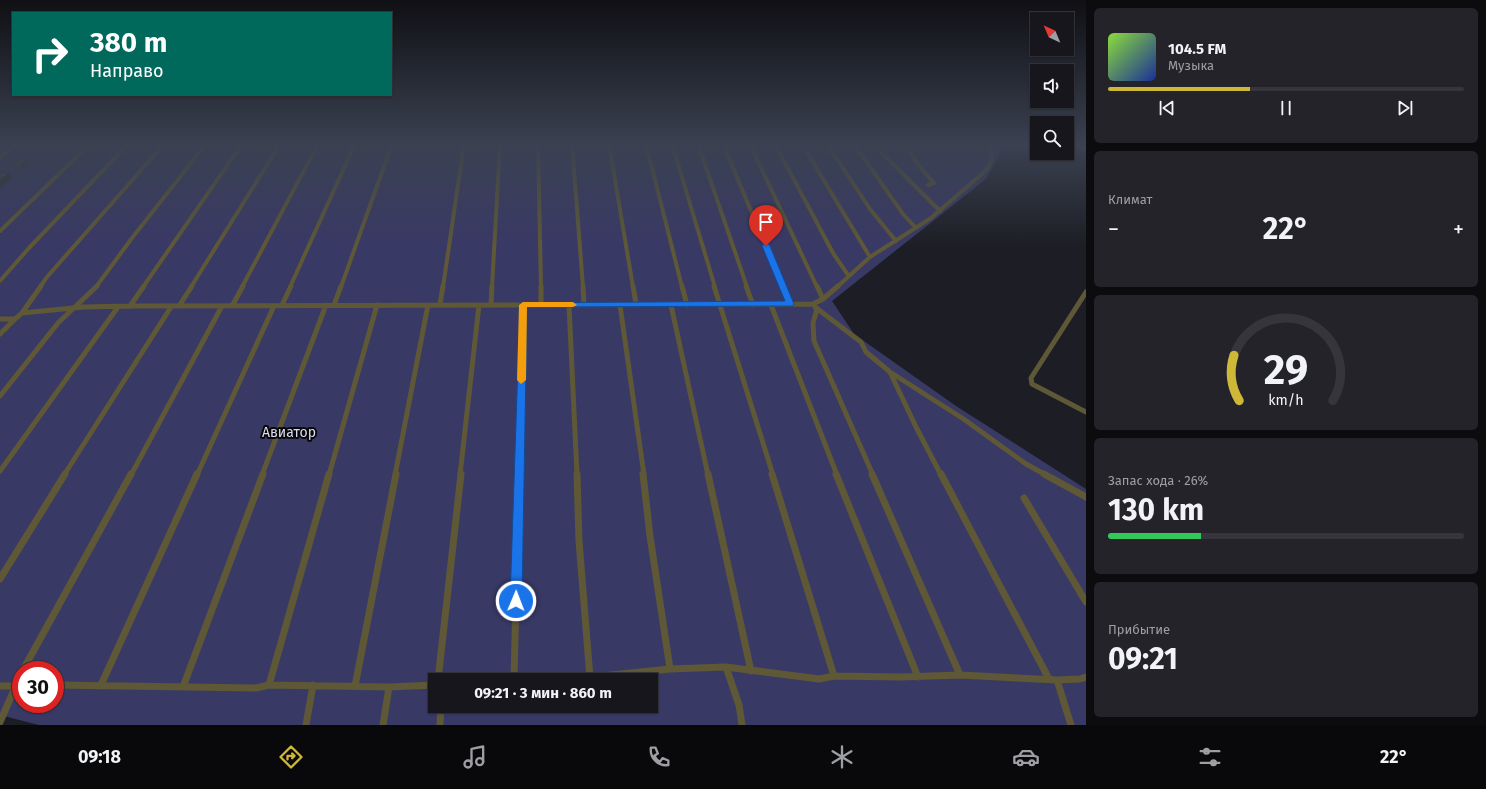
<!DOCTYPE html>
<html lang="ru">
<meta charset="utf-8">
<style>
body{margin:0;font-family:"Fira Sans",sans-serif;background:#232329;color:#f1f3f6;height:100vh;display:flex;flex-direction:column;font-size:15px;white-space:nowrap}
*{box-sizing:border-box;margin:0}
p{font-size:13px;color:#9e9fa3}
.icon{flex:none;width:22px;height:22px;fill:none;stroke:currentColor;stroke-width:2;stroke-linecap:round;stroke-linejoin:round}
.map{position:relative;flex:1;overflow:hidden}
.panel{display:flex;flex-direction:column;gap:8px;padding:8px;background:#0c0c0f;width:400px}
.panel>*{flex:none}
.banner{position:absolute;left:12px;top:12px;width:380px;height:84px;border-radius:0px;box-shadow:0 1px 3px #0004,0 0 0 1px #35353b;background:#00695c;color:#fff;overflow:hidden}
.needle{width:26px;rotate:316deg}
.fabs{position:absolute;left:1030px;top:12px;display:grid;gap:8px}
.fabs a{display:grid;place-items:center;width:44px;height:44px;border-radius:0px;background:#16161c;box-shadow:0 1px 3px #0004,0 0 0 1px #35353b;font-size:20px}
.speed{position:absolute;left:12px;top:661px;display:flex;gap:8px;font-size:20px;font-weight:700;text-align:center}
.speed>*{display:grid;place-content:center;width:52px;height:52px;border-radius:50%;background:#16161c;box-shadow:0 1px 3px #0004,0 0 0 1px #35353b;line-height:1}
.speed .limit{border:6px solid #d22;background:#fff;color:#111}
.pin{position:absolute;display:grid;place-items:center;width:34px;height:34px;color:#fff;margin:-41px -17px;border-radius:50% 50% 50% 0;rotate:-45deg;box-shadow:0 0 4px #0007}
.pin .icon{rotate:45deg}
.me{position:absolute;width:44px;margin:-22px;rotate:1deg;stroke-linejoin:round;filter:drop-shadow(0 0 3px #0008)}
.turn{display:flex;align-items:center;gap:14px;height:84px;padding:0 12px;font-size:18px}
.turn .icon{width:52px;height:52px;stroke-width:2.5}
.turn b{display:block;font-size:28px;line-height:34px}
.big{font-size:30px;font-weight:700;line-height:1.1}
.panel .card{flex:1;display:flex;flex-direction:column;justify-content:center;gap:6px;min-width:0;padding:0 14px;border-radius:6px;background:#232329}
.panel .dial{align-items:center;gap:0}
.dial svg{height:104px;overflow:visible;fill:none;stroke:#35353b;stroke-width:7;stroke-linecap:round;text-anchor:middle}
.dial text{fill:#f1f3f6;stroke:none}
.song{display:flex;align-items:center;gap:12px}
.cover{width:48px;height:48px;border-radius:6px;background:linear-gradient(135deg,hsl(90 70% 55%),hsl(230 70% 35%))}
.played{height:4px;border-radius:2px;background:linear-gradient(90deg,#cfb837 40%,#35353b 40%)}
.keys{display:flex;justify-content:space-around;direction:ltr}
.heat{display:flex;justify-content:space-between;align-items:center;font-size:22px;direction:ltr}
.charge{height:6px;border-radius:3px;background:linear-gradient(90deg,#34c759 26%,#35353b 0)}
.trip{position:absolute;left:428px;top:673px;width:230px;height:40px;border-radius:0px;background:#16161c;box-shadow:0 1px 3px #0004,0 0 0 1px #35353b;font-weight:700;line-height:40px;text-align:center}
.tab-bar{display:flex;height:64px;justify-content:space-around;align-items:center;background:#09090b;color:#9e9fa3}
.tab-bar .icon{width:28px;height:28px}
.tab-bar .on{color:#cfb837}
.tab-bar b{font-size:18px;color:#f1f3f6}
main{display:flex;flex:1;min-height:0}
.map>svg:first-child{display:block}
.green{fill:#393966;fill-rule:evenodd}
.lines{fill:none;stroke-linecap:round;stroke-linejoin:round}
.minor-far2{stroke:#5e5837;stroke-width:4}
.minor-far1{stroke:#5e5837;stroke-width:5}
.minor{stroke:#5e5837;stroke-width:7}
.tertiary{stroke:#5e5837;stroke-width:4.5}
.wall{fill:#3d3e45}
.shaded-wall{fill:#323238}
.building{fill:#474850;stroke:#323238}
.route{fill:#1a73e8;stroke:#114b97}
.slow{fill:#f59e0b}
.labels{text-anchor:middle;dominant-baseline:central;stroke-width:4;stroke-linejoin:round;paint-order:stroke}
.park-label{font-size:14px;fill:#dadcf1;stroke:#08080b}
</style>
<main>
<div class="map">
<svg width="1086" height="725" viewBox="0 0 1086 725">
<rect width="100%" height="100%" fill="#1d1e25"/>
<!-- green -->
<path class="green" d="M0 144H1005L986 179 832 301 854 334 956 406 1086 489V725H39L0 715ZM21 670H55V704H21ZM435 680H651V706H435Z"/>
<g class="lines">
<!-- minor-far2 -->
<path class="minor-far2" d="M538 144 541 287
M572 144 583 287
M609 144 633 287
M646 144 682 287
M672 144 715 287
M698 144 747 287
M723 144 783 287
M750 144 817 287
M775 144 833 253 848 275
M802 144 870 257
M827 144 870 209 896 241
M854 144 903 214 915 227
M873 144 940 211
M905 144 919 166 934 183 928 185
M0 158 16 144
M0 231 90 144
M0 281 29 248 128 144
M40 287 47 277 164 144
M96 287 132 238 206 144
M143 287 242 144
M191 287 280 144
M242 287 318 144
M290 287 355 144
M341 287 392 144
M443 287 464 144
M492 287 500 144
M837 287 870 257 931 218 983 173C992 165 993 156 991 144"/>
<!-- minor-far1 -->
<path class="minor-far1" d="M541 286V304
M583 286 584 305
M633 286 636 304
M682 286 687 305
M714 286 773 475
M746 286 753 305
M782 286 790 304
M817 286 823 299
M1086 292 1031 378 1032 384 1086 412
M440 304 443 286
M282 305 291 286
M334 305 341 286
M491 305 492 286
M569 305 577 475
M620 305 644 475
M671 305 708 475
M771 305 837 475
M130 306 144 286
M179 306 192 286
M232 306 243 286
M815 307 861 342 866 352 890 372 965 420 1026 464 1046 475
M817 309 813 323 814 341 873 475
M22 313 83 307 130 306 813 304 823 299 838 286
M0 319H15L22 313 41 286
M0 334 15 319
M890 372 916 427 941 475
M0 396 58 323 97 286
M0 471 118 307
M64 475 171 307
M131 475 222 306
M197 475 274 306
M262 475 326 305
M329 475 377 305
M395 475 428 305
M460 475 479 305
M519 475 523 305"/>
<!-- minor -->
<path class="minor" d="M577 474 579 541 590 678
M643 474 650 536 670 669
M708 474 751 671
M772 474 834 676
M836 474 918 677
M872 474 960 675
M941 474 1049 679
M1044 474 1086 497
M1024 498 1086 602
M0 579 65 474
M726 667 739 705 742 725
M23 670 131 474
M438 680 461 474
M514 680 519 474
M562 680 670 669 726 667 819 679 834 676 901 677 960 675 1057 680
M55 685 256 688 269 685 389 687 435 685
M101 685 197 474
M269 685 329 474
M0 686H21
M355 686 396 474
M183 687 263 474
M0 722 21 674
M306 725 313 685
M383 725 389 687
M440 725 441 706
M1071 725 1057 680 1080 679 1086 677"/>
<!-- tertiary -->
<path class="tertiary" d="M1070 144 1086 149"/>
</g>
<!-- wall -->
<path class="wall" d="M30 162 22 169 15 168 13 165Z"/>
<!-- shaded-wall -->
<path class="shaded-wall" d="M27 159 30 162 22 169 20 165Z
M9 173 12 178 0 188V180Z"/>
<!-- building -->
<path class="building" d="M21 159H27L20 165H13Z
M1 173H9L0 180V174Z"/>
<!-- sky -->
<linearGradient id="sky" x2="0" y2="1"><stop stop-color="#101014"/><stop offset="0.59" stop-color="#3a4151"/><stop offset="1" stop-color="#3a4151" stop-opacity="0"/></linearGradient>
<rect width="1086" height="246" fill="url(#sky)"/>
<!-- route -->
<path class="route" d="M763 244H769L770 246 794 304 793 306 527 307 522 601 520 605 516 607 512 605 510 601 520 303 785 301 762 246Z"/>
<!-- slow -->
<path class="slow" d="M523 302H573L577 305 573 307H527L526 380 521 384 517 380 519 305Z"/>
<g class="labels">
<!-- park labels -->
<g class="park-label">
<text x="289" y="432">Авиатор</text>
</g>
</g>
</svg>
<div class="fabs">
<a><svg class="needle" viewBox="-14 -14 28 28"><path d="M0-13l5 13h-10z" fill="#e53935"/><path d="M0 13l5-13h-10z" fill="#9e9fa3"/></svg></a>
<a><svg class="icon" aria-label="sound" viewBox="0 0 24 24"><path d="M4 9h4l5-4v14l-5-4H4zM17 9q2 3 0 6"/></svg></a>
<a><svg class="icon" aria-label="search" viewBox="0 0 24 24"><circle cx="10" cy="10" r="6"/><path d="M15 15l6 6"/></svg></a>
</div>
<div class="speed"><div class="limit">30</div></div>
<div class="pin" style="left:766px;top:246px;background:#d93025"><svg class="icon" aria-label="arrive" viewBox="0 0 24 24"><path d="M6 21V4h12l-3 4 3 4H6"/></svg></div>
<svg class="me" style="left:516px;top:601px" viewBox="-20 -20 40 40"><circle r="17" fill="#1a73e8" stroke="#fff" stroke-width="3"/><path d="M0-11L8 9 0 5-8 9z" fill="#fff"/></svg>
<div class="trip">09:21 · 3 мин · 860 m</div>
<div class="banner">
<div class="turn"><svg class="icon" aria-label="right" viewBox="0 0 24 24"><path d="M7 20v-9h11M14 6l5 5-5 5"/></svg><div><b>380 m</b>Направо</div></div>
</div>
</div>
<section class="panel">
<div class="card">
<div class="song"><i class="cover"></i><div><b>104.5 FM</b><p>Музыка</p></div></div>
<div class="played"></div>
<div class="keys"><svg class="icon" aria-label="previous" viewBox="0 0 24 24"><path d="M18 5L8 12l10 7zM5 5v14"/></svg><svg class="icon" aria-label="pause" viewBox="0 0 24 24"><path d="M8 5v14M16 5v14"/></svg><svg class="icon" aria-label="next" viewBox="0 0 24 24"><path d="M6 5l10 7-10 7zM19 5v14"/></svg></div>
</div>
<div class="card"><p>Климат</p>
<div class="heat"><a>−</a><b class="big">22°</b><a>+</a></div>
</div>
<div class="card dial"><svg viewBox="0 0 100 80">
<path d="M14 69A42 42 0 1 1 86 69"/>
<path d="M14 69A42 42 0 0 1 10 34" stroke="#cfb837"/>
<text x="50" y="56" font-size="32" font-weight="700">29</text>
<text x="50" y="72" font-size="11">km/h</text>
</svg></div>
<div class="card"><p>Запас хода · 26%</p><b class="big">130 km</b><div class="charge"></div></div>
<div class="card"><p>Прибытие</p><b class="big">09:21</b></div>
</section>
</main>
<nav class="tab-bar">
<b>09:18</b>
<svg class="icon on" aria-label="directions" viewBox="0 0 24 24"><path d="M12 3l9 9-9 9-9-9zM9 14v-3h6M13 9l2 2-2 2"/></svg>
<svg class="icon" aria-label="music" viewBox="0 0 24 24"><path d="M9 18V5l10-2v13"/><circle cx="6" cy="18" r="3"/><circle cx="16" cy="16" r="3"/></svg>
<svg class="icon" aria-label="phone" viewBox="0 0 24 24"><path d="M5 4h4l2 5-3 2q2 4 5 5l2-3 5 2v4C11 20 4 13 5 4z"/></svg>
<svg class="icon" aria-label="climate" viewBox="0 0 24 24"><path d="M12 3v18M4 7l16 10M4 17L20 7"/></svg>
<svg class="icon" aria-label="car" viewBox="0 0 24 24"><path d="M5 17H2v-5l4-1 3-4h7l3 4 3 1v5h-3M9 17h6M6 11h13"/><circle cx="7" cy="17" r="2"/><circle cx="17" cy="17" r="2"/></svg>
<svg class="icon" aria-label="filters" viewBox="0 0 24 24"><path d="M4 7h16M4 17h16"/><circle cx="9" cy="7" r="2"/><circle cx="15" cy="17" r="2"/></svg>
<b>22°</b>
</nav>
